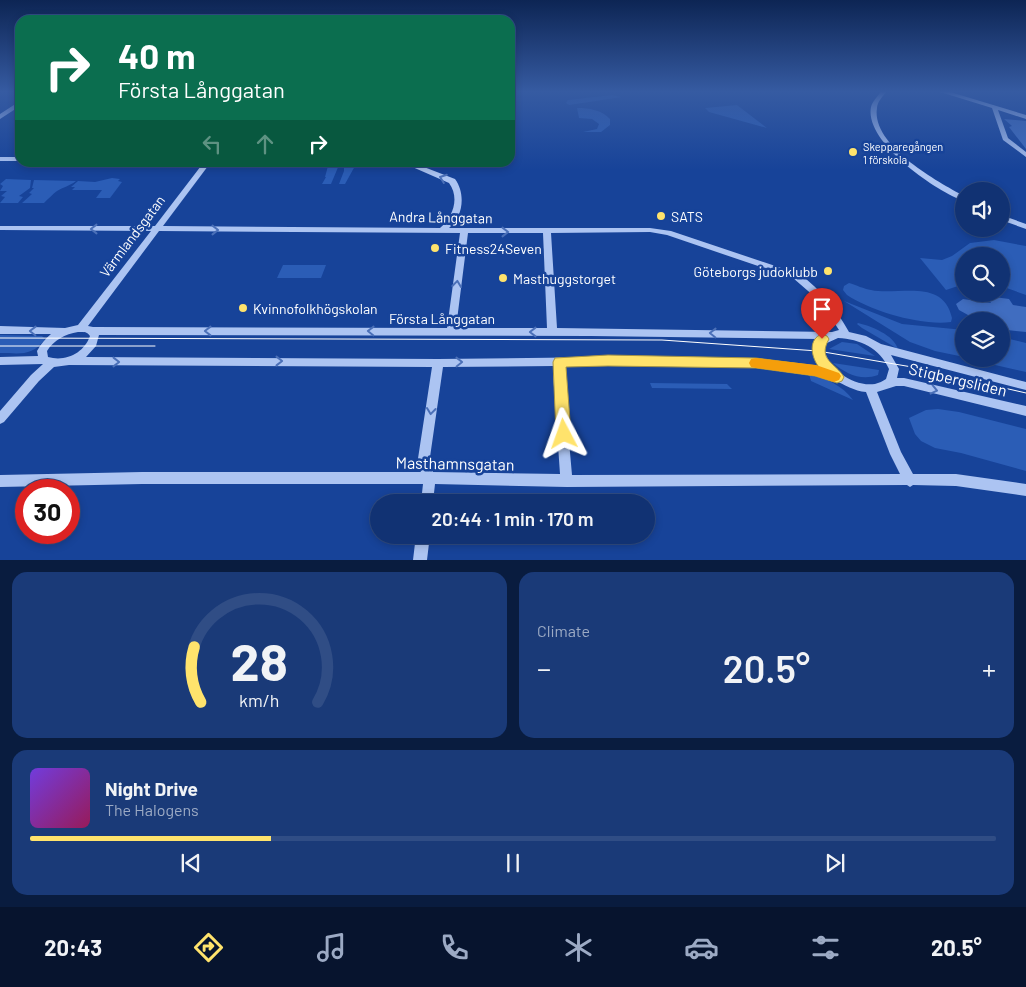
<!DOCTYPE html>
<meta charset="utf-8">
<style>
body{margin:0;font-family:Barlow,sans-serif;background:#1a3a78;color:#f1f3f6;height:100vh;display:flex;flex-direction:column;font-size:19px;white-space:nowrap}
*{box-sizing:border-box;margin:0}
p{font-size:16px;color:#9caac4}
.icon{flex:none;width:28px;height:28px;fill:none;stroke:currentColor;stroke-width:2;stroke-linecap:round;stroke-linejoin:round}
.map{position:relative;height:560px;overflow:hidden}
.drawer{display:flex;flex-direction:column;gap:12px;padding:12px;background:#091c3f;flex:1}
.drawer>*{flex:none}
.top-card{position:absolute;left:15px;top:15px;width:500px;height:152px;border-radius:15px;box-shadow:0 2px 8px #0003,0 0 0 1px #304d85;background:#0b6e4f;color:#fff;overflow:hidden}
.tools{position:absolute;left:955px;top:182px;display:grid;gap:10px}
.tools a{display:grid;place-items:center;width:55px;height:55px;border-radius:50%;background:#113273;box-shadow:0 2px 8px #0003,0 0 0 1px #304d85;font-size:25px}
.speed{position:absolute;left:15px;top:479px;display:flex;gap:10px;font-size:25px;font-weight:700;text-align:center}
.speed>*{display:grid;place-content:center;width:65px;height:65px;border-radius:50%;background:#113273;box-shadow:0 2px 8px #0003,0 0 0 1px #304d85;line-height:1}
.speed .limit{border:8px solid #d22;background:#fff;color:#111}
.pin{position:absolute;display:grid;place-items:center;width:42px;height:42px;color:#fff;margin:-51px -21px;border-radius:50% 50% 50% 0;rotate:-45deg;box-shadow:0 0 5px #0007}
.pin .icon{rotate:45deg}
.me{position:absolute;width:55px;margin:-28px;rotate:356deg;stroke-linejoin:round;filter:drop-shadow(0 0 4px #0008)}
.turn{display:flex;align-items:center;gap:18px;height:105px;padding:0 20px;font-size:22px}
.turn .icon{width:65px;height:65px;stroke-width:2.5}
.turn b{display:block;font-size:35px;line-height:42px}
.lanes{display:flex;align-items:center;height:48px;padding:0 20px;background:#0003;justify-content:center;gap:25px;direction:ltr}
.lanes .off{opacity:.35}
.big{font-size:38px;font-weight:600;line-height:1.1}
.drawer .tile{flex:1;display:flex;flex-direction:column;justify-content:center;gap:8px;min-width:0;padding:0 18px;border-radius:15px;background:#1a3a78}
.drawer .dial{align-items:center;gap:0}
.dial svg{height:130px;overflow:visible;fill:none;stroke:#304d85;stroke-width:7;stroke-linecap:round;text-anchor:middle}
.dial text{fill:#f1f3f6;stroke:none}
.song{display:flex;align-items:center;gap:15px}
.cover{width:60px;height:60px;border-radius:8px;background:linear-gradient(135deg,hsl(260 70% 55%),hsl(330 70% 35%))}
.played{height:5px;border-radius:2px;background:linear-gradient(90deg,#ffe36c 25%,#304d85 25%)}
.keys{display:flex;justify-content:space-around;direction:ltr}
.heat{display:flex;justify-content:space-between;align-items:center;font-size:28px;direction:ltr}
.drawer .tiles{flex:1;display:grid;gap:12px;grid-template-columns:1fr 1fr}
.tile:last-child{grid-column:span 2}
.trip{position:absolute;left:370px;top:494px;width:285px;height:50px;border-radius:25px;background:#113273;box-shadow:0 2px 8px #0003,0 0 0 1px #304d85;font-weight:600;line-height:50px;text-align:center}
.menu{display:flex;height:80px;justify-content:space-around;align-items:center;background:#07142e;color:#9caac4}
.menu .icon{width:35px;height:35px}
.menu .active{color:#ffe36c}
.menu b{font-size:22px;color:#f1f3f6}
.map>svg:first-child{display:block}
.green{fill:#2b5db6}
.building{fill:#406dc0}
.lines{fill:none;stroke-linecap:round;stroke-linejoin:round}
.minor{fill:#acc4f2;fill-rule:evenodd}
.tram{stroke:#fff;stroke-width:1}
.oneway{stroke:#4b70b8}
.route{fill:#ffe36c;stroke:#a69446}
.slow{fill:#f59e0b}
.poi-dot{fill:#ffe36c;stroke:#174399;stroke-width:2}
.labels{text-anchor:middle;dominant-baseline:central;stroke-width:5;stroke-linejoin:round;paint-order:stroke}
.far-poi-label{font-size:11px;fill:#fff;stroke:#174399;text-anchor:start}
.poi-label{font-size:14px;fill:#fff;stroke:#174399;text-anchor:start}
.street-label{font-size:14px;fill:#fff;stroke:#174399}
.near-street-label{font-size:16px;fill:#fff;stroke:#174399}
</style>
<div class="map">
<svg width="1026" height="560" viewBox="0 0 1026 560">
<rect width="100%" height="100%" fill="#174399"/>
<!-- green -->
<path class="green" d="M612 95 622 97 569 105 566 103 568 100Z
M737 105 767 128 709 112 705 108Z
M577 108C589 108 602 110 610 119V125L601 132H583L597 129 599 124 592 119 579 118Z
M285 163H334L339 165 331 184H322L326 177H325L328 166 283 167Z
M353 163 382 164 395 167 355 166 345 184H339L344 171V168Z
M112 178 120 179 118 181 122 182 110 198H96L102 190H72L75 187H71L78 181 95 182Z
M6 179 31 180 30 188 19 196 23 197 18 203H0L5 197 1 196 7 191H0L3 186 0 184Z
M34 180 76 181C70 186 63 187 57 191 53 194 48 199 44 203H22L32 194 29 193 34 188H32Z
M994 240 1026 246V295L1001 286V256H964V284L946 290 920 258 942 260 952 256 970 243Z
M283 265H326L321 278H277Z
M849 283C856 285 864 289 871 290 898 296 943 277 952 318L951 322C921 326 871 311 847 295L843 290 844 286Z
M844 301 902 324 964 330V357L935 351 910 342Z
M858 323C871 326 894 335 898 349L862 328 857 324Z
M0 335 42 336 45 339C32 357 20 353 0 353Z
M1001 337 1026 343V372L969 359H1001Z
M842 342 857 344 875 356 829 349Z
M833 363 879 370 878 375C861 381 846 374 833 363Z
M809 374C826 378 843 386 853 400L811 381Z
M650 383 727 384 732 389 652 388Z
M938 409 959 412 1026 429V471L961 453 935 448 921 441 915 434 909 418 926 410Z"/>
<!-- building -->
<path class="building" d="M1004 119 1026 121V149L1009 127 1012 126Z
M987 296 1009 299 1013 305 1026 307V332L1007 330 1002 321H985L982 317 968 315 959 310 956 304 963 299 991 303Z"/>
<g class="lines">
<!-- minor -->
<path class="minor" d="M881 91H887C883 96 877 102 877 108 871 145 936 181 964 196V201C936 191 864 142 871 107 872 102 878 96 881 91Z
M937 91H947L1026 115V119L998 110 1008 138 1026 152V157L1003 140 992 108Z
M20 101V106L0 119V114Z
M0 157H20V161H0Z
M204 162H211L163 226 440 228C453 217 460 198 449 183L401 162H411L455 179C466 194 463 217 449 228H650L671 231 799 274C821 289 836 309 849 332L866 336 881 344 1026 382V390L891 355 899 369 897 378H904L1026 406V416L904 386H896L877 392 901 452 913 474H956L1026 484V496L956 486 913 485 910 487 907 485 567 487 435 484 433 502H421L423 484H142L0 487V475L142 472H421L417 465 432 367 69 365 54 367 39 381 4 422 0 424V411L31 375 43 364 0 365V357L38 356 37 351C41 344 45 339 51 334H0V326L65 328 78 325 151 231 0 230V226H155ZM159 231 460 233 447 328 93 327 88 326ZM650 232 667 235 793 278 815 297 827 312 839 330 832 332 557 328 551 233ZM468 233H543L547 328H456ZM78 332C83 332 87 331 90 336 84 353 66 362 48 357L47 351C54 340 65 334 78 332ZM99 335 591 336 819 339 814 350 817 361 822 368 796 363 732 359 608 357 438 359 86 357 96 346ZM838 338C860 339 880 348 889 369L886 379C883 381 879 383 875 384 853 387 830 370 824 350L827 343ZM608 365C671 366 734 364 797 371 809 373 822 375 834 380 845 385 854 391 866 392L890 454 900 474 572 475 563 373 564 366ZM554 366 553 373 560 474 433 472 429 464 443 367Z
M1001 215 1026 224V229L1001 220Z
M416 535H430L427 560H413Z"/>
<!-- tram -->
<path class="tram" d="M0 338 662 340 818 351 912 367 1026 393
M0 346H155"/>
</g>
<!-- one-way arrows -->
<defs><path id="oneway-chevron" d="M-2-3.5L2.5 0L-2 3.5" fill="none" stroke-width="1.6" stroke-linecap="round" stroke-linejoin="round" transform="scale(1.25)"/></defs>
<g class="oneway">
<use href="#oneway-chevron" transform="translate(443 178) rotate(-160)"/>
<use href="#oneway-chevron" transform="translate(94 229) rotate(-180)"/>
<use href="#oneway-chevron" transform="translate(215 230)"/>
<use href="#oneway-chevron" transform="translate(505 232)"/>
<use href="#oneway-chevron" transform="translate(457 284) rotate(-83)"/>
<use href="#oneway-chevron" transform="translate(33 331) rotate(-179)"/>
<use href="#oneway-chevron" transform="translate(208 331) rotate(180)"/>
<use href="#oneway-chevron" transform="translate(371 331) rotate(-179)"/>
<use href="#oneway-chevron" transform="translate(533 332) rotate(180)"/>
<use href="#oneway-chevron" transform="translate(713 333) rotate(-179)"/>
<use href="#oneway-chevron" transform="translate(279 361)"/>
<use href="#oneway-chevron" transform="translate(116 362)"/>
<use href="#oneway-chevron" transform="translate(459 362) rotate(-1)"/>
<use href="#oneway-chevron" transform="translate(934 390) rotate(13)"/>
<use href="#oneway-chevron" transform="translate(431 411) rotate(97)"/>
</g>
<!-- sky -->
<linearGradient id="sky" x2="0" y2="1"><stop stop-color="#0d2554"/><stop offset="0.54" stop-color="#365ba2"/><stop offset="1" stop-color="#365ba2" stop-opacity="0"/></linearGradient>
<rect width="1026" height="170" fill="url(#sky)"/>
<!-- route -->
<path class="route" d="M822 334 827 336 829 339C817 360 836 363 844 377L842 381 837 383 815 376 756 368 608 366 566 367 571 434 569 439 564 441 558 439 556 434 553 362 555 358 608 355 756 358 818 366C811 356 808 339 822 334Z"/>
<!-- slow -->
<path class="slow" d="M756 358 816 365 839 373 841 376 839 380 834 382 815 376 756 368 751 367 749 363 751 359Z"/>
<!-- markers -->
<g class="poi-dot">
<circle cx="853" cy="152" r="5"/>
<circle cx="661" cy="216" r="5"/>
<circle cx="435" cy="248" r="5"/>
<circle cx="828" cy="271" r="5"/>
<circle cx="503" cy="278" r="5"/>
<circle cx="243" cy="308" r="5"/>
</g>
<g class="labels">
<!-- far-poi labels -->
<g class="far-poi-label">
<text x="863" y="146">Skepparegången<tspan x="863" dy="13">1 förskola</tspan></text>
</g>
<!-- poi labels -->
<g class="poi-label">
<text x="671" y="216">SATS</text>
<text x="445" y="248">Fitness24Seven</text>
<text x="818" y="271" text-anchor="end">Göteborgs judoklubb</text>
<text x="513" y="278">Masthuggstorget</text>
<text x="253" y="308">Kvinnofolkhögskolan</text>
</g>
<!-- street labels -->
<g class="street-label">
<text transform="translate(441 217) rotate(1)">Andra Långgatan</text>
<text transform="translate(132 236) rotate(-53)">Värmlandsgatan</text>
<text x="442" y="318">Första Långgatan</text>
</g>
<!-- near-street labels -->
<g class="near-street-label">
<text transform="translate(958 379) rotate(13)">Stigbergsliden</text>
<text transform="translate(455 463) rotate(1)">Masthamnsgatan</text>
</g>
</g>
</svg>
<div class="tools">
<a><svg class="icon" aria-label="sound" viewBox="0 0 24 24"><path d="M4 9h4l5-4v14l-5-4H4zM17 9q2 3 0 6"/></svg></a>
<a><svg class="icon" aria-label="search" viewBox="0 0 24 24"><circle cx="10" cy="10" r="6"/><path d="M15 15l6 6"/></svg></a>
<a><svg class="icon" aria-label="layers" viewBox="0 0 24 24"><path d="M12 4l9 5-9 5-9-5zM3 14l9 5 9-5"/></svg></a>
</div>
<div class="speed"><div class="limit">30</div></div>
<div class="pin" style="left:822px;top:339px;background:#d93025"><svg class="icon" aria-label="arrive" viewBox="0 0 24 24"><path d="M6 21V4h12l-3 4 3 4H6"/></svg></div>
<svg class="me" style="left:564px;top:434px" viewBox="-20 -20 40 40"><path d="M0-17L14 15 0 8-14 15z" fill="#ffe36c" stroke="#fff" stroke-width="4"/></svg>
<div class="trip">20:44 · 1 min · 170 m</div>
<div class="top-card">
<div class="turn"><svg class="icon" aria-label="right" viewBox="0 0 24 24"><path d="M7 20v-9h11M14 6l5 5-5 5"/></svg><div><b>40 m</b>Första Långgatan</div></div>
<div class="lanes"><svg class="icon off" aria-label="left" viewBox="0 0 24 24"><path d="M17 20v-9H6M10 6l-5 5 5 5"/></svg><svg class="icon off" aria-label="ahead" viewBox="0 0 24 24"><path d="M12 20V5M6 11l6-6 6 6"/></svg><svg class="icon" aria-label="right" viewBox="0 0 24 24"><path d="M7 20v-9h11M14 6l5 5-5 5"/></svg></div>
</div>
</div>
<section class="drawer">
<div class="tiles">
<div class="tile dial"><svg viewBox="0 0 100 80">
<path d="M14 69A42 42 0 1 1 86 69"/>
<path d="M14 69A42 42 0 0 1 10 35" stroke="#ffe36c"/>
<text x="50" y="56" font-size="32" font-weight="700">28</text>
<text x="50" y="72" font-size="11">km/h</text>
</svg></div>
<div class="tile"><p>Climate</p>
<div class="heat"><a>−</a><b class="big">20.5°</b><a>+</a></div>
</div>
<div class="tile">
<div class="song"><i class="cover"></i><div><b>Night Drive</b><p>The Halogens</p></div></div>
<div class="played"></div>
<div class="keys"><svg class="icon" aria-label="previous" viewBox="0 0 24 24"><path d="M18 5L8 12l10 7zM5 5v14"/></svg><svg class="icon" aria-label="pause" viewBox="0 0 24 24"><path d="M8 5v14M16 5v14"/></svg><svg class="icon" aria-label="next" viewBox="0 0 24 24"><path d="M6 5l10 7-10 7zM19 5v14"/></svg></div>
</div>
</div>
</section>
<nav class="menu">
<b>20:43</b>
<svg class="icon active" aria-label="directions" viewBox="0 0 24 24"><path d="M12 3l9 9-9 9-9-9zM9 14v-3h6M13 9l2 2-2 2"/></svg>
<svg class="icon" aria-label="music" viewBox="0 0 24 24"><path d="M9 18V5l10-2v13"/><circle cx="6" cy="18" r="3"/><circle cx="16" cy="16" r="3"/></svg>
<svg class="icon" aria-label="phone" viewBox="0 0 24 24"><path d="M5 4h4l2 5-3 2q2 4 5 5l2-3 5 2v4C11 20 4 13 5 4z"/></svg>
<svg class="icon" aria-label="climate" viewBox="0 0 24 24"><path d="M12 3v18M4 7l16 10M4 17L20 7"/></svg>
<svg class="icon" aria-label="car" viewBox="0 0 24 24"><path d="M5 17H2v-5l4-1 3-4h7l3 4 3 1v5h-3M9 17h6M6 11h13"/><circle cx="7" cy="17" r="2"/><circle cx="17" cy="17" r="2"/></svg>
<svg class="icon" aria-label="filters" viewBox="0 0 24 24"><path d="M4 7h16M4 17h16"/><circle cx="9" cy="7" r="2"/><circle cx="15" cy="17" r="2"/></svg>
<b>20.5°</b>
</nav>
